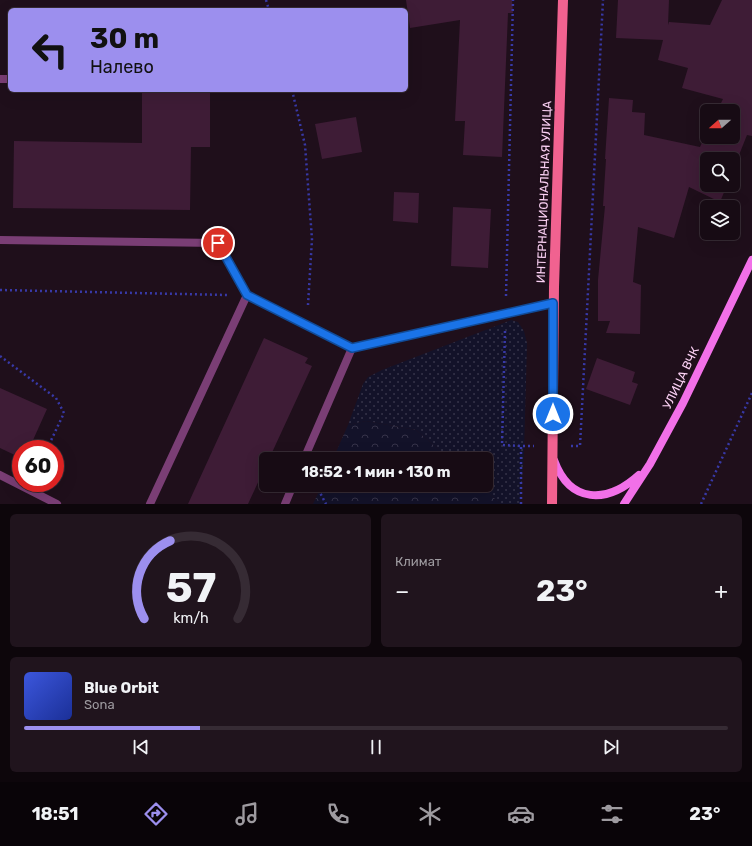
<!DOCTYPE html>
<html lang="ru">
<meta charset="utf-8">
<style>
body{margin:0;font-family:Rubik,sans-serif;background:#20141d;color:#f1f3f6;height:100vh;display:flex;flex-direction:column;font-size:15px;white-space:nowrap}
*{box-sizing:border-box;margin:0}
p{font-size:13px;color:#9e9ba0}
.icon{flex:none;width:22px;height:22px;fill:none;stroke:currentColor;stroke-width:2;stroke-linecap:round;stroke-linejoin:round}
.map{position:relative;height:504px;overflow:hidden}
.sheet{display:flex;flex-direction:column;gap:10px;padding:10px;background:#0d060b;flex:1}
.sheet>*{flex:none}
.guide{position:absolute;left:8px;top:8px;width:400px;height:84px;border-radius:6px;box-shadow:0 4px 16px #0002,0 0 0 1px #362b34;background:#9c8fee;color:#111;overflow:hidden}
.needle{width:26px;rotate:249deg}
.tools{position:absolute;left:700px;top:104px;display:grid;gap:8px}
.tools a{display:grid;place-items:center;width:40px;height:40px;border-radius:6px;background:#170b14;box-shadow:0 4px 16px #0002,0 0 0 1px #362b34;font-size:20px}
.speed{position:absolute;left:12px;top:440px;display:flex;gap:8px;font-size:20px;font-weight:700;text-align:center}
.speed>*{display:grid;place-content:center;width:52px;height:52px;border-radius:50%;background:#170b14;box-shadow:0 4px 16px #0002,0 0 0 1px #362b34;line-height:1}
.speed .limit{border:6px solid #d22;background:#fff;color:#111}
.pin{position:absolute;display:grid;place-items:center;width:34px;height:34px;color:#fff;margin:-17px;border:2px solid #fff;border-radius:50%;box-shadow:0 1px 4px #0007}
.me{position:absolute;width:44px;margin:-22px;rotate:0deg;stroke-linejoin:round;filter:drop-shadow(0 0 3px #0008)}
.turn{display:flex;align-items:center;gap:14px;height:84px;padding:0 16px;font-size:18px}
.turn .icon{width:52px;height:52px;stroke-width:2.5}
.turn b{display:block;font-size:28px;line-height:34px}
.big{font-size:30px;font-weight:700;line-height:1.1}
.sheet .card{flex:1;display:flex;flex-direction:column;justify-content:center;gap:6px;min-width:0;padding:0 14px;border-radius:6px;background:#20141d}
.sheet .dial{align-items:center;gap:0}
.dial svg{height:104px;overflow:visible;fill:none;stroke:#362b34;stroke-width:7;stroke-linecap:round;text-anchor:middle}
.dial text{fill:#f1f3f6;stroke:none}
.song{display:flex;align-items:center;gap:12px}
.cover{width:48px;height:48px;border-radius:6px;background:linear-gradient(135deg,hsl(230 70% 55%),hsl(230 70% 35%))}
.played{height:4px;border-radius:2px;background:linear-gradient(90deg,#9c8fee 25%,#362b34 25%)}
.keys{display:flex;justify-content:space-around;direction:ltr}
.heat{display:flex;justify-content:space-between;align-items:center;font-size:22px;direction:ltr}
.sheet .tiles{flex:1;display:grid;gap:10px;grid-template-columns:1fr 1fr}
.card:last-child{grid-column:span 2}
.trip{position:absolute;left:259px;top:452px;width:234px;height:40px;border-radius:6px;background:#170b14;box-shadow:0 4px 16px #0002,0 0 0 1px #362b34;font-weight:700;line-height:40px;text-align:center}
.dock{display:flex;height:64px;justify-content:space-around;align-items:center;background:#090408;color:#9e9ba0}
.dock .icon{width:28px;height:28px}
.dock .current{color:#9c8fee}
.dock b{font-size:18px;color:#f1f3f6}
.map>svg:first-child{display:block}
.grass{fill:url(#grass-dots)}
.park{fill:url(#park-crowns)}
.building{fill:#3e1c36}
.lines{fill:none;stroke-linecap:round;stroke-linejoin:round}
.path{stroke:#3839a7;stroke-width:2.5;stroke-dasharray:2 3;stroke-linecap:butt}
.lane{stroke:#7a3e75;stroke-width:8}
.secondary{stroke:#f270e8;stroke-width:8}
.primary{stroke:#f16290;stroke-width:10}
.route-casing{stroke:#114b97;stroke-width:10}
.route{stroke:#1a73e8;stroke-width:7}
.labels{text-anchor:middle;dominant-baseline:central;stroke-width:4;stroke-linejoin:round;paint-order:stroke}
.street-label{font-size:12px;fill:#fbd1f4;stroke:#1f0f1b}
</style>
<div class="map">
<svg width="752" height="504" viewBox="0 0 752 504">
<defs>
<pattern id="grass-dots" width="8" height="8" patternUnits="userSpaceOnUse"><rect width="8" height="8" fill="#131229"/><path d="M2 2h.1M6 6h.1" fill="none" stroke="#363349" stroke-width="1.8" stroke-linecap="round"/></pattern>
<pattern id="park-crowns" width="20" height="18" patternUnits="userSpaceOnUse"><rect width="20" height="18" fill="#131229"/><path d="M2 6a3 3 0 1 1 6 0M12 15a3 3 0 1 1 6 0" fill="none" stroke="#363349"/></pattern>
</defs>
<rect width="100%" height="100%" fill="#1f0f1b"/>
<!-- grass -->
<path class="grass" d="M511 320 518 322 524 331 527 343 524 454 520 504H501L479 485H486V459H450L416 430 366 421 348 425 363 384 368 377 382 370Z"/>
<!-- park -->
<path class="park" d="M366 421 416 430 450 459H333L348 425Z
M322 485H479L501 504H313Z"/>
<!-- building -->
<path class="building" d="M406 0H512L513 13H508L502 157 463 155 465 121H455L460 20 410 28Z
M618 0H669L668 25 669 22 710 25 722 0H752V136L747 135 733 170V159H707V185H727L720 202 689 187 674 238 638 227 633 282 641 285 640 334 606 333 610 321H598V280L605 206H603L606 159H605L609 98 633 100 632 112 645 113 644 135 700 147 707 132V137H733V111H717L723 99 682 88 688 68 658 60 663 40 616 38Z
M142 90H210V147H191L190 210 13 208 14 141 142 143Z
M356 117 362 152 322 159 315 124Z
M394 192 419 193 418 223 393 221Z
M453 207 491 209 488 268 451 266Z
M264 338 308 358 305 363 312 366 269 459H266V465L248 504H188Z
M597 358 635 372 632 382 638 384 630 405 586 389Z
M0 388 47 409 29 449H21V458L0 448Z"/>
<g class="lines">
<!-- path -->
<path class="path" d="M266 0 269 10
M292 90 305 145 312 239 308 305
M0 290 227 295
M506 296 513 0
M505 331 502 445 521 446
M0 356 56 398 64 413 47 449
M571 446H580L603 0
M316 485 326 504
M521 504V446H534
M701 504 752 393"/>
<!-- lane -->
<path class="lane" d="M0 79H10
M0 240 218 243 247 295
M304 459 352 348 553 303
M0 475 57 504
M150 504 247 295 352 348
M285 504 293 485"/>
<!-- secondary -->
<path class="secondary" d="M554 460C570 504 607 504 639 475
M624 504 650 464 683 403 752 260"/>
<!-- primary -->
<path class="primary" d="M552 504 554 287 563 0"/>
</g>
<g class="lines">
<defs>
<path id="route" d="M218 243 247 295 352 348 553 303V414"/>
</defs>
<!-- route casing -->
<use href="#route" class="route-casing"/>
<!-- route -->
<use href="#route" class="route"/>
</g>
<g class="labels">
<!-- street labels -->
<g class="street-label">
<text transform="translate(544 192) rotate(-88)">ИНТЕРНАЦИОНАЛЬНАЯ УЛИЦА</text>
<text transform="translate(681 378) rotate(-64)">УЛИЦА ВЧК</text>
</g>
</g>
</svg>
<div class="tools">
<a><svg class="needle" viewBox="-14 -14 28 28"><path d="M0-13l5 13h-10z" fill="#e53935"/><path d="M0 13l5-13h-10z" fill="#9e9ba0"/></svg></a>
<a><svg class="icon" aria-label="search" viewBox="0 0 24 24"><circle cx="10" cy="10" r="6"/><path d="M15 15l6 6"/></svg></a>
<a><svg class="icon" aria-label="layers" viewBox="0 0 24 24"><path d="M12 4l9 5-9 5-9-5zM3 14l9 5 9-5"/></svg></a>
</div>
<div class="speed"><div class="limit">60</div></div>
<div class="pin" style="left:218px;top:243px;background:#d93025"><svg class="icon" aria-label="arrive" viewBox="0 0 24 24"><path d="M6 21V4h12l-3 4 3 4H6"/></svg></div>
<svg class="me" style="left:553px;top:414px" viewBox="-20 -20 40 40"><circle r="17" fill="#1a73e8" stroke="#fff" stroke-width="3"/><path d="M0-11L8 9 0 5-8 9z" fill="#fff"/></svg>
<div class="trip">18:52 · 1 мин · 130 m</div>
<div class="guide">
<div class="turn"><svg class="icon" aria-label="left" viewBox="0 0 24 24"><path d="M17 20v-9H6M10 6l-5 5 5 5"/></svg><div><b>30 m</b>Налево</div></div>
</div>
</div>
<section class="sheet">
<div class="tiles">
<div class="card dial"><svg viewBox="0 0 100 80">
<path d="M14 69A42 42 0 1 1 86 69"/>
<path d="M14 69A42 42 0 0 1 34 9" stroke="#9c8fee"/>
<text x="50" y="56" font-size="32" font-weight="700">57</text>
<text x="50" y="72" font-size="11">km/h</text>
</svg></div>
<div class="card"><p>Климат</p>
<div class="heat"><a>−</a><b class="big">23°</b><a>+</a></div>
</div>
<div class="card">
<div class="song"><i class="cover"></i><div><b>Blue Orbit</b><p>Sona</p></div></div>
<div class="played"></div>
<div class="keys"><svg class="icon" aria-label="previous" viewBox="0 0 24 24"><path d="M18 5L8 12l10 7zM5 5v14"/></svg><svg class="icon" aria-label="pause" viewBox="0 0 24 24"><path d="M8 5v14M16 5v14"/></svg><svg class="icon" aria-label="next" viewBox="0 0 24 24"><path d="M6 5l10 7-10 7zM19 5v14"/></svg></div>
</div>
</div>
</section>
<nav class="dock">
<b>18:51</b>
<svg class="icon current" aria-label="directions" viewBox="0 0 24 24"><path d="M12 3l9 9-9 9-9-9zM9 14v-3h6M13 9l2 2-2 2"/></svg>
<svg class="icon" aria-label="music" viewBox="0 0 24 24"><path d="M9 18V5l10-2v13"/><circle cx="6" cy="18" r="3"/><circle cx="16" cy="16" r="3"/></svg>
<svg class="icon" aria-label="phone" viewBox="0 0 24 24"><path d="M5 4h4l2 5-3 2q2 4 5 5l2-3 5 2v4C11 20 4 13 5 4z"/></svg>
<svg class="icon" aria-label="climate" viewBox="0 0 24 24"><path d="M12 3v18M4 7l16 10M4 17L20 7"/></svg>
<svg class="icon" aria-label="car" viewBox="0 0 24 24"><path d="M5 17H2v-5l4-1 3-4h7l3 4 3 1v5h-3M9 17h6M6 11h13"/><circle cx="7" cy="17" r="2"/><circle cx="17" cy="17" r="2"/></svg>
<svg class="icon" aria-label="filters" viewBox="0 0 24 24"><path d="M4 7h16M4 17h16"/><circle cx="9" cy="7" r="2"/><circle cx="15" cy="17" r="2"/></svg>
<b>23°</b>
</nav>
